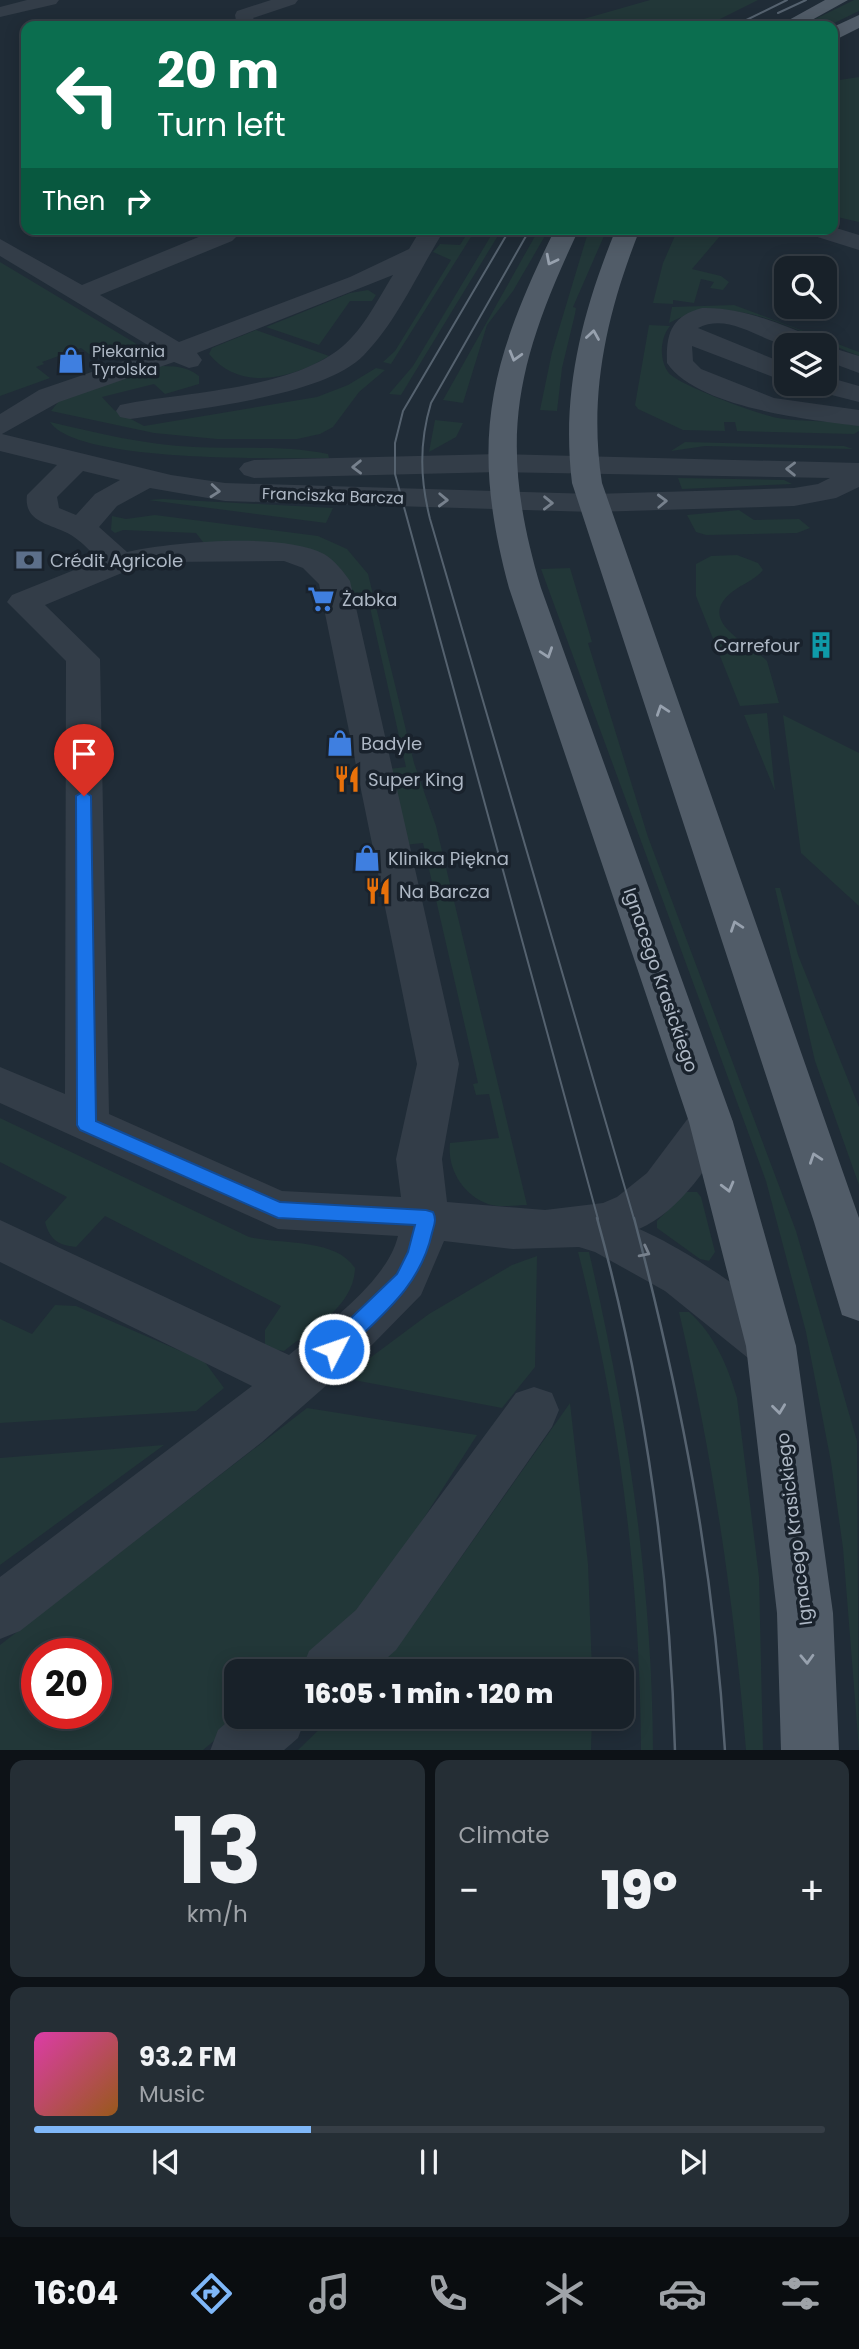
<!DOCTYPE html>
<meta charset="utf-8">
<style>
body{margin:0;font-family:Poppins,sans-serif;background:#252e35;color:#f1f3f6;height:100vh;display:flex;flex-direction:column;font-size:26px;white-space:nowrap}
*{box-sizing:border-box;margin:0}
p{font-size:23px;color:#9fa3a8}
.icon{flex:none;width:38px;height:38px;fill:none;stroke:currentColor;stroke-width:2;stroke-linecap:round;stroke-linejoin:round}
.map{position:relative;height:1750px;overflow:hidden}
.side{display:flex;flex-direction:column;gap:10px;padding:10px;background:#0d1217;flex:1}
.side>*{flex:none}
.hud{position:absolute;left:21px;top:21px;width:817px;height:214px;border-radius:14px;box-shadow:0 4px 18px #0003,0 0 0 2px #363e46;background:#0b6e4f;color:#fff;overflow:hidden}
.fabs{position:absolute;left:774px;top:256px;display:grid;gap:14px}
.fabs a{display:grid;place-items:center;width:63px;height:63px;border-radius:14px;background:#182129;box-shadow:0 4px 18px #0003,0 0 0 2px #363e46;font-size:35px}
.speed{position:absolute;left:21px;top:1638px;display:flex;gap:14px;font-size:35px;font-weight:700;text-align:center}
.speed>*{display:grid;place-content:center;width:91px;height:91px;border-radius:50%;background:#182129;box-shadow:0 4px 18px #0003,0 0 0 2px #363e46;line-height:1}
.speed .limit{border:10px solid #d22;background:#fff;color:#111}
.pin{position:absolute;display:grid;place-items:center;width:60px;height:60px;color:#fff;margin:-72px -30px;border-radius:50% 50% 50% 0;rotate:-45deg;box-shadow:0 0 7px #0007}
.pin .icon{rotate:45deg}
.me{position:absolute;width:77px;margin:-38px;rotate:49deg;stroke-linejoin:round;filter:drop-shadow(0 0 5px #0008)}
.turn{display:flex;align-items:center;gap:24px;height:147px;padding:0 21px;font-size:32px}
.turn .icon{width:91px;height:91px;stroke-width:2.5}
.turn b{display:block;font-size:49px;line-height:60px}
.then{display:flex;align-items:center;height:66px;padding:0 21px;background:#0003;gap:14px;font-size:26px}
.big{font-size:52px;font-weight:800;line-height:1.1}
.side .tile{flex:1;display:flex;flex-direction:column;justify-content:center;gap:10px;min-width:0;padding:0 24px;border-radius:14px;background:#252e35}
.side .dial{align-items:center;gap:0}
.dial b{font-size:91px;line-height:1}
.song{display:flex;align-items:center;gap:21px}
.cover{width:84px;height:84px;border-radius:10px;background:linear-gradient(135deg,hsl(320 70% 55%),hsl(30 70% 35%))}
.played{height:7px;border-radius:4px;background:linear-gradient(90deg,#7fb7f8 35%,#363e46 35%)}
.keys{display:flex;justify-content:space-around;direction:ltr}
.heat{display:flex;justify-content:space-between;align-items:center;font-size:38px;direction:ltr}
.side .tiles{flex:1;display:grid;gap:10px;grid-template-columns:1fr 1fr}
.tile:last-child{grid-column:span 2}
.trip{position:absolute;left:224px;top:1659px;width:410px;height:70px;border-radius:14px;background:#182129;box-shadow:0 4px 18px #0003,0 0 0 2px #363e46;font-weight:800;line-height:70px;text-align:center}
.tab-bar{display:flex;height:112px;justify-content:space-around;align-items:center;background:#0a0d10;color:#9fa3a8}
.tab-bar .icon{width:49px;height:49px}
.tab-bar .current{color:#7fb7f8}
.tab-bar b{font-size:32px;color:#f1f3f6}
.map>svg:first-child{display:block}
.green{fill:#223738;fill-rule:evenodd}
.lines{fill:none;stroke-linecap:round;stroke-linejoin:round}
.minor{fill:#333d48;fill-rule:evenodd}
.major{fill:#515c68;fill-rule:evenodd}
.tram-far1{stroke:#55626f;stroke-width:2}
.tram{stroke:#55626f;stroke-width:2.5}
.oneway{stroke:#97a1ae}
.oneway2{stroke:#77818d}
.route{fill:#1a73e8;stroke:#114b97;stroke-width:2}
.labels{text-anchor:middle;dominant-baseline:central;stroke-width:7;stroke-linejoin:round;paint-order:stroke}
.far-poi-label{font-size:16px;fill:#aeb8c5;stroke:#19222c;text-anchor:start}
.far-street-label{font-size:16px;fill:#aeb8c5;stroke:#19222c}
.poi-label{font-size:18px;fill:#aeb8c5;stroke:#19222c;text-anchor:start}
.street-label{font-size:18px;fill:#aeb8c5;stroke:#19222c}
</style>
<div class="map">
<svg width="859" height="1751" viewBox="0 0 859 1751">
<rect width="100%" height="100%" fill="#202c37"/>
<!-- green -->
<path class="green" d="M650 0H758L706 26H559Z
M854 0H859V11L828 26H801Z
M859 77V222L833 216V81Z
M470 229H476L391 364 383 362 395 351 451 260 433 252 440 244 460 245Z
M495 229H502L401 395 389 394 413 366Z
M539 229H549L513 291 487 325 463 403 443 400Z
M589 229H607L573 307 576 308 575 314 562 368 557 411 540 410 552 352Z
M678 229H726L692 269 721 276 729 282 723 290 710 288 714 282 701 279 694 303 673 300V304L653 303 663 263Z
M0 262 135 343 139 348 109 359 101 354 93 357 81 348 42 362 44 364 36 367 50 378 0 396Z
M368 290 376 295 372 301H350L319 345 266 327 350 293Z
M734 305 859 352V356C801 333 729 288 669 323L672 307Z
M649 325 670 326C660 338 659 359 668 372 677 385 760 415 778 418 805 423 832 419 859 425V431L854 434 737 431 735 422H724L725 431 683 430 638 409 635 405Z
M256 330 329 356C292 379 240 392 209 354L212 348Z
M158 366C173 366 187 366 199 376V384L165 394 154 384 102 397 114 410 144 426 317 397 348 385 376 368 385 370 359 392 333 427 320 434 297 439H217L154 433 51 411 59 401Z
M435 420 463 423 456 437 429 452Z
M50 422C98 433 145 445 194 447 239 449 284 445 328 454L329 458C276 458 77 463 50 422Z
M685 442 844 446 853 449 705 446 671 451Z
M678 478 784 480 792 484 682 489Z
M163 499 333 508 326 523 148 500Z
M739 510 754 520 799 519 810 528 797 533 706 535 696 532 687 515Z
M155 515 318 536 347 549 368 574 414 763 436 826 527 1205C515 1205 500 1208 488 1204 463 1195 447 1169 450 1143L499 1138 489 1094 476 1095 473 1084 478 1083 423 843 404 845 389 769 406 767 367 594 351 596 284 545 203 542 196 533 123 530 115 533 111 530 112 516 126 519Z
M737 555 758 563 763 570C755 580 742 584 732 592 694 622 752 645 767 661L779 703 740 706 696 596V564L711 556Z
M570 568 592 642 588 643 648 837 796 1231 857 1441 859 1750 843 1548 831 1462 806 1332 766 1181 541 569Z
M767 713 775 791 744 715Z
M783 715 859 753V906L801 853Z
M775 888H780L798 955 859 1107V1185L815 1061Z
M0 1118 249 1237C283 1245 335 1238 355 1268 354 1307 311 1329 284 1351L265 1348V1330L281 1306 105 1216 76 1247C58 1245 50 1240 45 1222L67 1197 0 1162Z
M686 1192H697L701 1197 715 1252 709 1261 700 1259 657 1228V1221Z
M578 1252H589C627 1416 652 1582 653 1750H641C640 1582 620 1415 578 1252Z
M537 1256 535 1367 502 1408 343 1378 429 1314 512 1265Z
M55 1305 76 1306 204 1361 224 1388 196 1411 0 1423V1319L32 1334Z
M679 1312H689C714 1334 728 1366 737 1398L759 1577 763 1750H746C734 1602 713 1457 679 1312Z
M570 1403 588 1564 592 1671H373L414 1624Z
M307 1408 477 1435 363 1613 295 1671H236V1717H242L203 1750 0 1751V1645ZM37 1654H96V1713H37Z
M164 1445 0 1565V1458Z
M332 1717H592L591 1750H298Z"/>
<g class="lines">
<!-- minor -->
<path class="minor" d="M27 0H59L56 4 0 17V7Z
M271 0H298L295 4 253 18 260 26H237L235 15 237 11Z
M833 227 859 235V250L808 234 804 229Z
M218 229H244L232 241 100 295 179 342 350 277 409 249 421 229H445C419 270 398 320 364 355 322 398 190 409 130 419L120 417 116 411 120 405 130 403C192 392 294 388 343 346 364 328 378 299 393 275L197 353 202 360 198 366 189 368 174 362 59 402 2 434 171 475 225 483 593 494 794 488 818 484 830 478 499 472 254 478 244 475 239 469 244 463 254 460 499 454 859 463V487L836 498 794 506 593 512 225 501 150 488 117 506 99 527 127 552C173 542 282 532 324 554 333 559 344 572 350 581L459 1064 442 1159 447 1202 545 1210 603 1203 617 1197 647 1173 695 1109 711 1104 727 1109 733 1122C713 1161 681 1211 639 1229 680 1246 778 1307 796 1346L789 1362 771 1368 753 1362 665 1291 595 1252 579 1247 513 1249 444 1241 421 1295 370 1347 262 1442 20 1631 0 1639V1577L252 1386 0 1262V1220L289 1355C325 1325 387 1282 398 1236L278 1229 0 1103V1067L65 1094 66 661 7 602 12 595 99 560C91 552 83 543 74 537 56 524 23 525 27 495L57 465 0 451V414L39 390 156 350 0 256V239L82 285ZM83 471 120 480 95 494 76 515 59 508 57 497ZM284 561 303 568 319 584 417 1064 396 1159 401 1197 282 1191 109 1114 100 659 45 605 129 570 166 562Z
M702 308C743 307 780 324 817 339L820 344 859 356V373L824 360V345C812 345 796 347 785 345 756 338 728 313 698 328L786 364V382L692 346 693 361 701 369 774 398 859 410V426C807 419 698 408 667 363 666 334 671 316 702 308Z
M824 376 859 386V402L808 389 805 383H824Z
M534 1387 552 1393 559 1410 552 1427 396 1650 372 1671H301L309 1651 356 1610 516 1393Z
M236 1714V1717H306L298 1738 283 1751H210L218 1730Z"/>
<!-- major -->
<path class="major" d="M825 0H848L801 26H778Z
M859 15V28L833 41V27Z
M555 229H579C515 365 497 441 541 588L733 1122 796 1346 833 1613 839 1751H781L777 1613 746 1346 689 1122 509 588C469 440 489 364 555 229Z
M616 229H640C607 312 588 394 602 483L859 1218V1321L842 1315 814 1222 572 483C561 393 582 312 616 229Z"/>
<!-- tram-far1 -->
<path class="tram-far1" d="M778 13 806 0
M734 26 787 0
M510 229 403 411 395 443V474L598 1219
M530 229 431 403C419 443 420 479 430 519L634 1219"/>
<!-- tram -->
<path class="tram" d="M597 1218C645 1392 670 1571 675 1751
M634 1218C681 1397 714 1566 725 1751"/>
</g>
<!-- one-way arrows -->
<defs><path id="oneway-chevron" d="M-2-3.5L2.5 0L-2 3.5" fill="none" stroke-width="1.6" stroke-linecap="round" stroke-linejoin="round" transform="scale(1.75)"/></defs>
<g class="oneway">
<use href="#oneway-chevron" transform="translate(551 260) rotate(117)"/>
<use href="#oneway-chevron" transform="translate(593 335) rotate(-81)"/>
<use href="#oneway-chevron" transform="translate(515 356) rotate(106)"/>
<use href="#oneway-chevron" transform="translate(547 653) rotate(71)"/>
<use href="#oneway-chevron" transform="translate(662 710) rotate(-109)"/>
<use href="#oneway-chevron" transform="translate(736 926) rotate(-109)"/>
<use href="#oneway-chevron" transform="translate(815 1158) rotate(-109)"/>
<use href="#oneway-chevron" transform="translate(728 1187) rotate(75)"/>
<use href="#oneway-chevron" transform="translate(779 1409) rotate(83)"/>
<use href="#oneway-chevron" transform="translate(807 1659) rotate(88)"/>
</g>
<g class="oneway2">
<use href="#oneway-chevron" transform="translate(357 467) rotate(179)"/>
<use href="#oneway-chevron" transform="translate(791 469) rotate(-179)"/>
<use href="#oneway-chevron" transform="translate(215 491) rotate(5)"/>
<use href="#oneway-chevron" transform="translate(443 500) rotate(2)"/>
<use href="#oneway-chevron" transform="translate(662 501) rotate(-2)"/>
<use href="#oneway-chevron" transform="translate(548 503) rotate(1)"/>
<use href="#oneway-chevron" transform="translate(645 1252) rotate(27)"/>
</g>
<!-- route -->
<path class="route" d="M84 791 91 796 96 1121 280 1202 426 1210 433 1212C437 1220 434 1225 432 1233 420 1288 379 1317 341 1355L334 1358 326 1355 323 1349 326 1342 397 1274 408 1252 415 1225 278 1218 80 1130 77 1125 76 796Z"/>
<!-- icons -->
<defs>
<symbol id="shop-bare" viewBox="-9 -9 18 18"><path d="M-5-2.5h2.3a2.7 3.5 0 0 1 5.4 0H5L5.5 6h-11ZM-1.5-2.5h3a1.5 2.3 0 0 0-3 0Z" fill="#3f7fe0" stroke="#19222c" stroke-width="2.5" paint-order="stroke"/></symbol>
<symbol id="bank-bare" viewBox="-9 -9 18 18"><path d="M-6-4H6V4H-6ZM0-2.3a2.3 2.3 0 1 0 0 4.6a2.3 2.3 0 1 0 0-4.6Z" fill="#5c6f8a" stroke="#19222c" stroke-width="2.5" paint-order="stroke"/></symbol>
<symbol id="supermarket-bare" viewBox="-9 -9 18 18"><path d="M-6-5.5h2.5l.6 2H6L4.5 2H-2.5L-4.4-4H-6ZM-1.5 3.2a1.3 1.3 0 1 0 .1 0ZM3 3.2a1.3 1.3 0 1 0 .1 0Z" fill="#3f7fe0" stroke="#19222c" stroke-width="2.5" paint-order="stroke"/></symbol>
<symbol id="building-bare" viewBox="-9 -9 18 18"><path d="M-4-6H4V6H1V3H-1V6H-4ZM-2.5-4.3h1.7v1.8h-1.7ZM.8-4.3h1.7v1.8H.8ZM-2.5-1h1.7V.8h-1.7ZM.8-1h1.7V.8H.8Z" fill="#0f9aa8" stroke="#19222c" stroke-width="2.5" paint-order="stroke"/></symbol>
<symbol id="restaurant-bare" viewBox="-9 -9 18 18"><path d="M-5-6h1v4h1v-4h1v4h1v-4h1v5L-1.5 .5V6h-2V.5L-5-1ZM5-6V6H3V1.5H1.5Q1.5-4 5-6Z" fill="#e8710a" stroke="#19222c" stroke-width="2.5" paint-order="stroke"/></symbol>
</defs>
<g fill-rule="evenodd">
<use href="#shop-bare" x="52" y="341" width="38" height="38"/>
<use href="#bank-bare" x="10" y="541" width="38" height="38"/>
<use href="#supermarket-bare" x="302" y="580" width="38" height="38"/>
<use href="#building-bare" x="802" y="626" width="38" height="38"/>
<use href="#shop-bare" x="321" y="724" width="38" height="38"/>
<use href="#restaurant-bare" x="328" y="760" width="38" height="38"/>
<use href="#shop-bare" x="348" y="839" width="38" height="38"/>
<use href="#restaurant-bare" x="359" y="872" width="38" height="38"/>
</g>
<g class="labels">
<!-- far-poi labels -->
<g class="far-poi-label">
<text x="92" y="351">Piekarnia<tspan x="92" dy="18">Tyrolska</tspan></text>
</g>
<!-- far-street labels -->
<g class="far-street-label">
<text transform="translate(333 496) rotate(2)">Franciszka Barcza</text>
</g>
<!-- poi labels -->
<g class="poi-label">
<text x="50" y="560">Crédit Agricole</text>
<text x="342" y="599">Żabka</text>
<text x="800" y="645" text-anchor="end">Carrefour</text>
<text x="361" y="743">Badyle</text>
<text x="368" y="779">Super King</text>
<text x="388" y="858">Klinika Piękna</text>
<text x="399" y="891">Na Barcza</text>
</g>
<!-- street labels -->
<g class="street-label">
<text transform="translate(661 980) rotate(71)">Ignacego Krasickiego</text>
<text transform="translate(794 1529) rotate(-97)">Ignacego Krasickiego</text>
</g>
</g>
</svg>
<div class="fabs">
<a><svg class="icon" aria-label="search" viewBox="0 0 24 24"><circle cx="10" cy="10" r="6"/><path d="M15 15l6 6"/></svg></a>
<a><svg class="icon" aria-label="layers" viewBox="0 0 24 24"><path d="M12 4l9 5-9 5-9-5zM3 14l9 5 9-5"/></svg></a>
</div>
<div class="speed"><div class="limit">20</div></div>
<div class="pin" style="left:84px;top:796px;background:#d93025"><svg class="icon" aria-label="arrive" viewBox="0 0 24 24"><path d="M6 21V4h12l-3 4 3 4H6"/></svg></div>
<svg class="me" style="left:334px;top:1349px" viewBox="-20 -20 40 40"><circle r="17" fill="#1a73e8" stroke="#fff" stroke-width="3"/><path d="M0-11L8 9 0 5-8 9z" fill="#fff"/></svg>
<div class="trip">16:05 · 1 min · 120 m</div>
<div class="hud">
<div class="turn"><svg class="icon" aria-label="left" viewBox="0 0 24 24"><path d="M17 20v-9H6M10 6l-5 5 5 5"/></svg><div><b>20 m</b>Turn left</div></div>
<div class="then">Then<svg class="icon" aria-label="right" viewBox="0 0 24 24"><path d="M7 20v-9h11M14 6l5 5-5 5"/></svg></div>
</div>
</div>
<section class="side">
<div class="tiles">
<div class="tile dial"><b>13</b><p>km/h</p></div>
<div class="tile"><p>Climate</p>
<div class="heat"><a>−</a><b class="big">19°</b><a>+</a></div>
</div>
<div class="tile">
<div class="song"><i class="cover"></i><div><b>93.2 FM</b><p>Music</p></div></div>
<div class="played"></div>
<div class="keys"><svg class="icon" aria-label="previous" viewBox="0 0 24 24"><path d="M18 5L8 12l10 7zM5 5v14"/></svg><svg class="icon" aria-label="pause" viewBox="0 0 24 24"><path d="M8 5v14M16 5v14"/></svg><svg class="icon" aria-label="next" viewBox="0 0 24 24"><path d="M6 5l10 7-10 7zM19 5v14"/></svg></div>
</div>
</div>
</section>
<nav class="tab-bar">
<b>16:04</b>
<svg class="icon current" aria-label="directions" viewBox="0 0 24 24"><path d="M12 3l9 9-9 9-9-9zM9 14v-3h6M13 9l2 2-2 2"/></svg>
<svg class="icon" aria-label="music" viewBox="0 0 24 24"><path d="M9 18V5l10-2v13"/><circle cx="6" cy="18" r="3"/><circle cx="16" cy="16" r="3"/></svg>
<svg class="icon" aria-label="phone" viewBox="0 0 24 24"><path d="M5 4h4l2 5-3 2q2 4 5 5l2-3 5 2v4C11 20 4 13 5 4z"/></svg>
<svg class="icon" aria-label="climate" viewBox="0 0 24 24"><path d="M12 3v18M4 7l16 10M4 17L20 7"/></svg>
<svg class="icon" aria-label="car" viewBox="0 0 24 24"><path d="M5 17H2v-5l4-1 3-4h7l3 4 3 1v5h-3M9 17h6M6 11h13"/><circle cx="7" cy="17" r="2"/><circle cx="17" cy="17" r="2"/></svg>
<svg class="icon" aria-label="filters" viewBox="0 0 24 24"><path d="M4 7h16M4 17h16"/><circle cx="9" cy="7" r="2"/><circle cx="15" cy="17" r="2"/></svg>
</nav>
